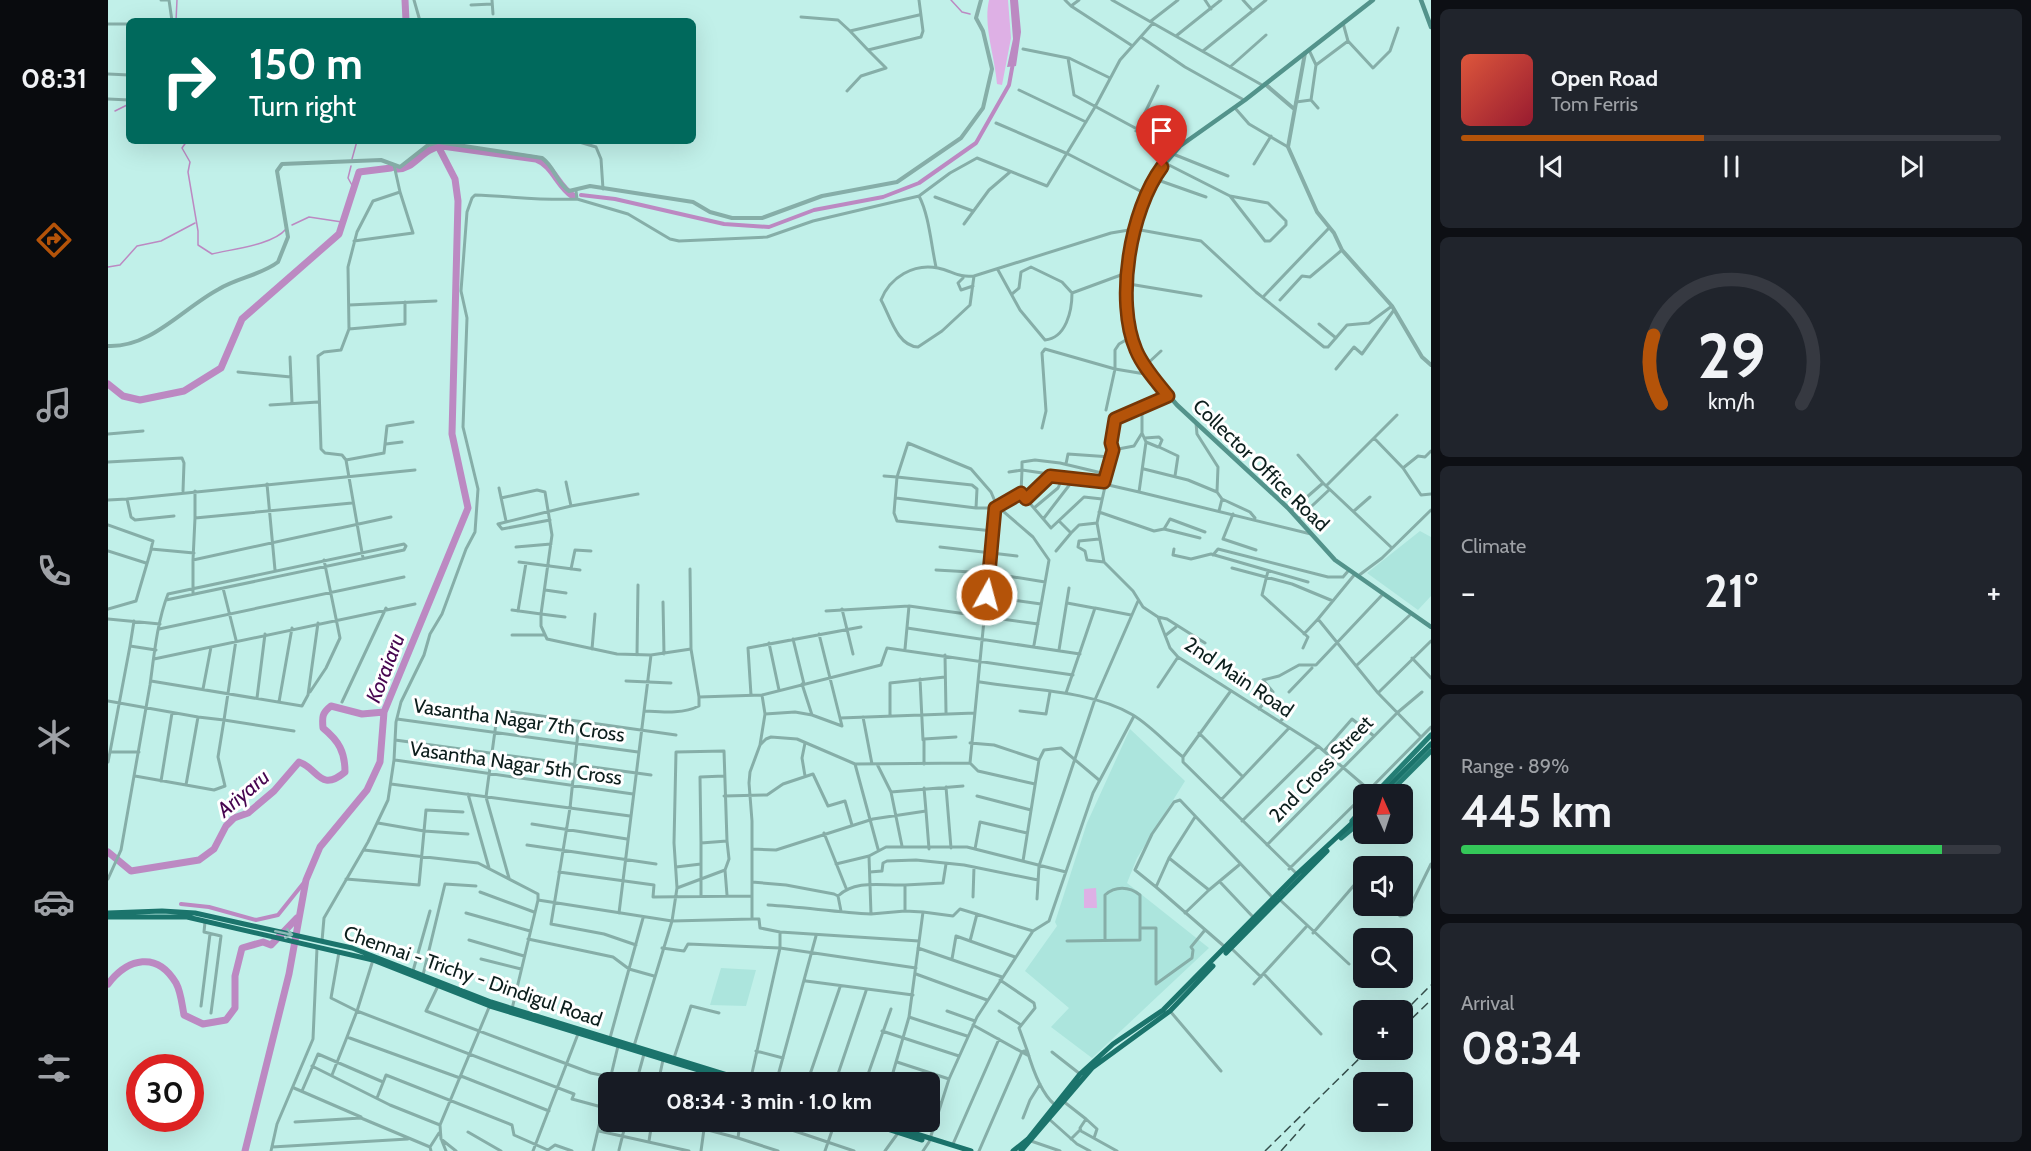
<!DOCTYPE html>
<meta charset="utf-8">
<style>
body{margin:0;font-family:Cabin,sans-serif;background:#20242c;color:#f1f3f6;height:100vh;display:flex;flex-direction:column;font-size:22px;white-space:nowrap}
*{box-sizing:border-box;margin:0}
p{font-size:20px;color:#9ea1a6}
.icon{flex:none;width:33px;height:33px;fill:none;stroke:currentColor;stroke-width:2;stroke-linecap:round;stroke-linejoin:round}
.map{position:relative;flex:1;overflow:hidden}
.details{display:flex;flex-direction:column;gap:9px;padding:9px;background:#0d0f14;width:600px}
.details>*{flex:none}
.hud{position:absolute;left:18px;top:18px;width:570px;height:126px;border-radius:9px;box-shadow:0 6px 24px #0002;background:#00695c;color:#fff;overflow:hidden}
.needle{width:39px;rotate:357deg}
.fabs{position:absolute;left:1245px;top:784px;display:grid;gap:12px}
.fabs a{display:grid;place-items:center;width:60px;height:60px;border-radius:9px;background:#171b24;box-shadow:0 6px 24px #0002;font-size:30px}
.speed{position:absolute;left:18px;top:1054px;display:flex;gap:12px;font-size:30px;font-weight:700;text-align:center}
.speed>*{display:grid;place-content:center;width:78px;height:78px;border-radius:50%;background:#171b24;box-shadow:0 6px 24px #0002;line-height:1}
.speed .limit{border:9px solid #d22;background:#fff;color:#111}
.pin{position:absolute;display:grid;place-items:center;width:51px;height:51px;color:#fff;margin:-62px -26px;border-radius:50% 50% 50% 0;rotate:-45deg;box-shadow:0 0 6px #0007}
.pin .icon{rotate:45deg}
.me{position:absolute;width:66px;margin:-33px;rotate:7deg;stroke-linejoin:round;filter:drop-shadow(0 0 4px #0008)}
.turn{display:flex;align-items:center;gap:21px;height:126px;padding:0 24px;font-size:27px}
.turn .icon{width:78px;height:78px;stroke-width:2.5}
.turn b{display:block;font-size:42px;line-height:51px}
.big{font-size:45px;font-weight:700;line-height:1.1}
.details .tile{flex:1;display:flex;flex-direction:column;justify-content:center;gap:9px;min-width:0;padding:0 21px;border-radius:9px;background:#20242c}
.details .dial{align-items:center;gap:0}
.dial svg{height:156px;overflow:visible;fill:none;stroke:#363941;stroke-width:7;stroke-linecap:round;text-anchor:middle}
.dial text{fill:#f1f3f6;stroke:none}
.song{display:flex;align-items:center;gap:18px}
.cover{width:72px;height:72px;border-radius:9px;background:linear-gradient(135deg,hsl(10 70% 55%),hsl(350 70% 35%))}
.played{height:6px;border-radius:3px;background:linear-gradient(90deg,#b45309 45%,#363941 45%)}
.keys{display:flex;justify-content:space-around;direction:ltr}
.heat{display:flex;justify-content:space-between;align-items:center;font-size:33px;direction:ltr}
.charge{height:9px;border-radius:4px;background:linear-gradient(90deg,#34c759 89%,#363941 0)}
.trip{position:absolute;left:490px;top:1072px;width:342px;height:60px;border-radius:9px;background:#171b24;box-shadow:0 6px 24px #0002;font-weight:700;line-height:60px;text-align:center}
main{display:flex;flex:1;min-height:0}
.dock{display:flex;flex-direction:column;width:108px;justify-content:space-around;align-items:center;background:#090b0e;color:#9ea1a6}
.dock .icon{width:42px;height:42px}
.dock .current{color:#b45309}
.dock b{font-size:27px;color:#f1f3f6}
.map>svg:first-child{display:block}
.built{fill:#ace5dd}
.green{fill:#deb0e5}
.water{fill:#bc89c2}
.lines{fill:none;stroke-linecap:round;stroke-linejoin:round}
.stream{stroke:#bc89c2;stroke-width:1.5}
.canal{stroke:#bc89c2;stroke-width:4}
.river{stroke:#bc89c2;stroke-width:7}
.minor{stroke:#86aea8;stroke-width:3}
.tertiary{stroke:#86aea8;stroke-width:4}
.secondary{stroke:#53938b;stroke-width:4.5}
.primary{stroke:#257f76;stroke-width:5}
.trunk{stroke:#1b746c;stroke-width:5}
.rail{stroke:#364f4c;stroke-width:1.5;stroke-dasharray:9 4.5;stroke-linecap:butt}
.oneway{stroke:#8dbab6}
.route-casing{stroke:#753606;stroke-width:15}
.route{stroke:#b45309;stroke-width:10}
.labels{text-anchor:middle;dominant-baseline:central;stroke-width:6;stroke-linejoin:round;paint-order:stroke}
.street-label{font-size:20px;fill:#0c1e1c;stroke:#fff}
.water-label{font-size:21px;font-style:italic;fill:#46054f;stroke:#fff}
</style>
<main>
<nav class="dock">
<b>08:31</b>
<svg class="icon current" aria-label="directions" viewBox="0 0 24 24"><path d="M12 3l9 9-9 9-9-9zM9 14v-3h6M13 9l2 2-2 2"/></svg>
<svg class="icon" aria-label="music" viewBox="0 0 24 24"><path d="M9 18V5l10-2v13"/><circle cx="6" cy="18" r="3"/><circle cx="16" cy="16" r="3"/></svg>
<svg class="icon" aria-label="phone" viewBox="0 0 24 24"><path d="M5 4h4l2 5-3 2q2 4 5 5l2-3 5 2v4C11 20 4 13 5 4z"/></svg>
<svg class="icon" aria-label="climate" viewBox="0 0 24 24"><path d="M12 3v18M4 7l16 10M4 17L20 7"/></svg>
<svg class="icon" aria-label="car" viewBox="0 0 24 24"><path d="M5 17H2v-5l4-1 3-4h7l3 4 3 1v5h-3M9 17h6M6 11h13"/><circle cx="7" cy="17" r="2"/><circle cx="17" cy="17" r="2"/></svg>
<svg class="icon" aria-label="filters" viewBox="0 0 24 24"><path d="M4 7h16M4 17h16"/><circle cx="9" cy="7" r="2"/><circle cx="15" cy="17" r="2"/></svg>
</nav>
<div class="map">
<svg width="1323" height="1151" viewBox="0 0 1323 1151">
<rect width="100%" height="100%" fill="#c1f0e9"/>
<!-- built -->
<path class="built" d="M1312 531 1323 537V596L1310 610 1259 573Z
M1022 729 1077 781 1029 858 1019 883 1101 948 984 1058 943 1027 961 1008 917 971 949 926 947 922 979 823Z
M613 968 648 970 638 1006 602 1005Z"/>
<!-- green -->
<path class="green" d="M881 0H900L903 38 894 85 889 84C887 56 875 27 881 0Z
M988 888 989 908H976V889Z"/>
<!-- water -->
<path class="water" d="M902 0H910L913 32 908 66 899 67 905 39Z"/>
<g class="lines">
<!-- stream -->
<path class="stream" d="M843 0 854 12 862 14
M68 21 69 0
M7 111 21 104
M79 141 74 148 82 162 80 172 90 231V245L104 254C124 249 165 245 178 229
M244 159 249 141
M243 166 240 178 245 187
M184 225 201 217 234 222
M0 267 12 265 29 246 53 241 87 223"/>
<!-- canal -->
<path class="canal" d="M473 195 507 199 616 224 661 227 706 210 775 197 811 183 868 143 901 85 905 63
M73 904 101 907 148 920 170 915 198 880"/>
<!-- river -->
<path class="river" d="M297 0 298 21
M289 169C306 170 314 148 334 146L428 159C445 165 450 187 465 196
M0 384 15 396 32 400 76 391 113 368 134 319 231 234 251 172 283 168
M0 852 23 871 91 860 106 849 118 826 126 818 140 813 166 791 191 762C210 768 212 793 237 772 237 752 231 741 215 728 214 717 214 713 223 706L254 714 276 712
M0 984C20 958 49 951 68 983 73 992 74 1005 76 1015L95 1024 118 1020 127 1008V976L134 948 155 942 163 945 189 918
M137 1151 181 974 198 880 212 847 259 790 272 762 276 712 360 508 344 434 350 201 347 179 330 146"/>
<!-- minor -->
<path class="minor" d="M53 0H61
M61 0 64 21
M306 0 312 21
M384 0 385 14
M811 0 815 31 813 37 760 50 742 31 811 15
M957 0 963 6
M971 0 963 6 1023 45
M1004 0 1154 85
M1097 0 1103 9
M1135 0 1145 11
M363 5 384 4
M693 17 730 20 742 31
M1043 21 1070 0
M1235 23 1240 41
M0 24H21
M1068 36 1113 0
M1033 37 1077 67 1136 100
M915 49 960 58 966 95 1068 150
M1201 50 1208 65 1203 100
M1095 51 1158 0
M961 58 1002 78
M1208 65 1240 41 1265 68 1282 51 1290 28
M1122 67 1158 35
M0 74 21 75
M911 90 978 122
M739 91 753 76 778 68 760 50
M0 99 21 100
M1188 102 1203 100 1210 108
M1127 108 1141 124 1180 147
M888 123 960 154 1038 194
M1028 131 1050 86
M468 141 488 147 493 159 495 189
M1065 154 1120 176
M1057 163 1122 196 1157 241H1162L1178 225V221L1160 203 1122 196
M1146 164 1163 136
M1047 179 1098 197
M468 191 469 199 520 214 562 239 571 241 659 237 705 221 811 196 842 173 869 158 939 186 987 107 1012 60 1045 23
M811 196C821 215 823 244 828 267
M827 197 865 211
M856 224 881 190 902 172
M246 241 305 233 292 192
M890 270 912 310 937 340C958 338 964 311 964 293L1021 272
M866 276C851 278 844 271 830 268 806 263 782 277 773 300 782 316 789 346 810 347L834 331 862 305 866 276 1003 233 1027 229 1093 241 1148 292 1216 347H1220L1239 325 1261 323 1284 306
M855 278 850 283 853 290 865 286
M1021 284 1093 296
M904 294 911 288 913 272 923 267 954 282 964 293
M1156 296 1221 228
M1172 300 1194 276 1202 277 1234 250
M241 305 328 301
M1211 324 1228 338
M241 329 297 324V302
M182 357 184 403
M1038 365 1053 351
M1228 369 1246 347 1254 354 1286 310
M130 372 183 377
M1060 396 1034 408V433L1026 446 1005 450 989 523 996 562 1025 591 1035 607 1050 617 1062 648 1070 657 1210 746 1266 794
M162 405 210 402
M998 410 1007 369V350L1011 344 1023 337
M1088 423 1089 434 1110 467 1109 492
M934 428 938 411 934 353 937 349 1007 369 1043 375
M0 434 35 431
M1037 438 1051 437 1054 440 1051 447 1070 456 1067 476
M1266 438 1295 468 1310 456 1317 457 1323 451
M1038 442 1050 447
M278 444 294 442
M1004 450 1003 443 1007 419 1034 408
M238 460 276 453 279 426 305 422
M0 462 74 458 76 463 75 491
M958 464 960 454 1003 457
M1295 468 1313 495 1323 494
M1036 469 1080 480 1109 492 1114 499 1142 512 1147 518
M901 472 914 470V462L927 460 952 463 998 474
M776 476 789 477 800 443 863 469 883 492 889 506 925 537 941 560 926 645
M458 482 463 506
M1215 483 1284 548
M159 484 167 570
M996 484 1031 492 1038 442 1034 433
M1218 486 1289 415
M391 488 398 521
M87 491V518
M1031 492 1203 534
M913 493 943 528 976 497 994 499
M393 498 429 490 437 492 444 535 433 614 457 617
M788 498 868 508
M918 499 942 476
M0 500 19 499
M244 503 87 518 85 560 283 517
M926 508 950 488 955 477
M1111 511 1114 499
M1183 511 1215 483 1190 455
M1246 511 1262 497
M991 512 1046 531 1056 529 1092 538
M1125 514 1115 539 1148 550
M66 516 27 520 23 517 19 499 307 470
M936 518 966 479
M1190 519 1221 490
M442 520 394 529 390 524 463 506 530 494
M0 525 45 541 43 549 86 553
M1056 529 1062 519 1097 532
M885 531 789 521 786 513 789 477 864 485 869 489 868 508H887
M963 533 971 525 989 523
M991 539 971 541 970 547 977 551 979 560 996 562
M408 547 443 544
M832 547 909 556
M1066 549 1065 555 1083 559 1103 554 1200 582
M0 551 38 563
M948 551 963 533 951 521
M1105 555 1110 549 1220 577H1235L1241 570
M255 558 238 460 234 455 217 453 213 449 210 356 216 352 233 350 241 329 240 267 249 232 265 201 292 192 286 165
M411 562 472 570
M1124 568 1184 584 1225 601
M463 569 467 550 483 551
M828 570 881 573 937 582
M1160 571 1154 595 1200 637 1195 648
M1247 574 1210 619 1270 693 1313 737
M1250 576 1274 558 1323 510
M437 590 458 593
M855 593 933 604
M85 594V560
M555 602 556 654
M959 603 986 608
M0 609 28 601 43 550
M734 609 745 654
M404 610 433 614V626L439 639 509 654 543 655 511 913
M410 611 418 563
M718 611 801 606 930 624
M1050 617 1059 619 1097 643
M0 619 52 624
M799 628 972 654
M51 629 296 577
M1196 634 1210 619
M404 635H435
M1058 635 1068 627
M685 639 696 684
M661 643 671 690
M22 646 26 621
M484 649 487 614
M583 649 591 697
M797 649 801 606
M951 650 961 588
M529 655 530 585
M543 655 583 649 582 569
M837 655 838 712
M1304 658 1323 678
M46 659 307 604
M1248 666 1303 614
M812 679 815 740
M43 681 194 706 200 695 210 623
M518 681 563 683
M872 682C920 690 983 690 1025 715 1043 726 1059 744 1075 757
M1050 687 1070 657
M95 689 103 647
M202 692 218 668 232 638 216 560
M1181 692 1204 668
M958 693 987 608 1023 615
M1270 693 1323 641
M643 695 640 648 753 627
M654 695 657 714 687 712 704 715 694 684
M149 698 157 634
M0 701 90 717 78 785 27 776
M171 702 184 628
M234 702 278 608
M1151 709 1165 692 1155 680 1171 676 1191 665H1208L1275 594
M537 711C555 712 575 714 591 706V697L654 695 773 665 779 648 965 675
M912 711 938 714 942 692
M704 715 734 726 711 634
M782 715V683L837 677
M90 717 116 720 128 640 115 588
M755 717 764 764
M732 718 867 713
M289 719 530 752
M1172 722 1187 704
M471 723 462 808 443 924 496 934 528 945
M1091 733 1135 777
M287 740 543 775
M862 743 886 745 931 760 936 750 953 748 991 780
M652 745 657 714
M1216 751 1244 719 1266 736
M2 752 22 646 48 650
M1075 757V762L1190 875
M1075 757 1122 692
M287 760 525 794
M0 762 2 752H31
M862 763 870 771 927 784
M747 764 770 849
M769 764 783 792 794 846
M816 764V739L848 737
M697 776 694 758 697 743
M53 781 64 713
M283 784 522 816
M78 785 106 790 117 786 110 757 116 720 186 731
M838 787 843 848
M816 788 818 811
M783 792 855 786
M360 794 381 868
M1256 795 1323 727
M616 796 659 795 675 784 705 774 720 806 737 801 744 825
M869 796 923 810
M1113 800 1181 728
M1134 821 1210 746
M270 823 316 831 360 834
M424 824 519 839
M716 833 738 888
M419 845 548 864
M1159 845 1289 713 1314 692
M644 849 668 850 765 819 818 811 821 849
M867 849 872 822 919 833
M256 850 370 863 430 894V900
M1061 858 1087 817
M915 861 931 760
M728 864 761 856
M1131 865 1101 890 1061 858 1048 887 1027 870 1044 834 1066 802 1072 800 1165 898
M568 867 593 864V843
M1181 869 1256 795
M617 870 619 895
M451 872 546 885 545 897 644 896
M762 872 774 871 775 863 779 861 808 860 856 865 930 880
M401 878 378 797 389 716 399 711 568 735
M0 879 13 850C23 795 32 740 42 685 46 656 49 622 60 594L296 544 298 546 296 550 58 600
M238 879 311 885 318 810 355 812
M644 882 678 885 726 894 730 896 733 911
M1112 882 1146 918
M1048 887 1117 947
M569 888 617 870 621 859 619 841
M372 892 426 912
M593 896V864
M730 896C748 879 775 886 797 885
M865 897 866 867
M929 899 931 866 986 702 1030 601
M1171 899 1241 964
M430 900 564 921 569 888 566 843 568 752 616 751 619 841 593 843 592 777 616 776
M660 905C694 907 728 912 763 914L761 856 778 847H859L958 872
M1281 906 1292 916 1298 915 1323 864
M797 911 815 912
M358 913 422 931
M1077 913 1101 890
M763 914 797 911V885L835 883 838 864
M644 919H651L652 928 672 932 811 941
M97 922 96 932 113 936 103 1013
M1205 933 1248 883H1256
M420 939 505 957 521 969 546 976
M361 940 416 956
M997 940V895C1007 886 1021 886 1032 895V928
M214 941 216 918 260 842 280 800 286 760 288 722 293 702 316 655 322 634 334 614 358 549 367 532 370 489 355 427 359 318 353 291 359 212 364 198 367 195C401 196 435 201 469 199
M862 941 869 914
M959 941 1032 940V928H1048V984L1084 958 1085 950 1083 947 1097 930
M554 948 576 951 580 944 672 948 808 968
M810 948 894 977
M1124 949 1153 977
M231 952 223 998 249 1011 265 960
M373 959 413 969
M844 959 848 936 907 957
M305 971 322 911
M808 974 879 1000
M1156 974 1213 1034
M315 975 337 884 368 886
M698 981 805 995
M1146 984 1198 927
M330 986 318 1011 483 1073 502 1077
M93 1006 102 934
M404 1009 430 900
M839 1011 867 1021
M891 1011 913 1025
M1062 1011 1113 1071
M801 1017 859 1036
M865 1025 921 1056
M774 1031 851 1056
M502 1038 535 918
M526 1046 564 921 644 919V821L641 783 642 772 652 745 658 739 663 737 689 739 747 764 862 763 887 508 913 493 914 470 996 482
M919 1050C924 1067 932 1092 946 1104
M648 1051 675 1058
M944 1052 972 1074
M566 1058 583 1006 611 1013
M789 1062 841 1079
M204 1066 282 1105 332 1125
M224 1075 239 1037
M353 1076 441 1111
M352 1078 239 1037 249 1011 466 1094 464 1099 501 1109
M550 1081 562 1083
M642 1082 672 948V932
M528 1083 536 1054
M550 1083 555 1060
M602 1083 604 1073
M668 1083 708 936
M699 1083 732 987
M727 1083 758 991
M757 1083 783 1009
M782 1083 801 1017 815 912 845 916 852 909 925 931
M186 1088 253 1117
M194 1091 210 1054 275 1082
M269 1098 278 1075 404 1125 406 1135 440 1150 447 1145 464 1151
M822 1099 833 1103
M955 1101 978 1119 972 1128 973 1131 1009 1151
M915 1118 922 1100 932 1084
M941 1119 969 1144 982 1151
M978 1119 989 1129 986 1138
M187 1122 253 1118 322 1147
M570 1122 630 1138
M632 1122 630 1138 670 1151
M663 1123 746 1151
M491 1131 581 1151
M360 1132 393 1151
M963 1139 972 1130
M334 1141 338 1151
M541 1141 544 1122
M923 1141 952 1151
M845 1144 891 1039
M164 1147 300 1139
M511 1150 518 1122
M163 1151 169 1124 205 1039 209 948
M323 1151 322 1147 331 1133
M348 1151 333 1139 332 1125 382 1005
M425 1151 470 1034
M485 1151 510 1046
M593 1151 597 1122
M717 1151 727 1122
M777 1151 790 1133
M815 1151 821 1142 841 1079 869 1017 925 931 941 921 985 793 1026 716
M871 1151 914 1052 919 1050 911 1028 927 1008 926 1003 892 980"/>
<!-- tertiary -->
<path class="tertiary" d="M1197 53 1180 147 1209 212 1226 233 1234 250 1284 306 1314 357 1323 365
M1157 84 1185 108
M0 346C43 348 75 308 111 289 129 278 153 275 170 262L180 237 169 171 174 164 273 160 292 167 320 145 330 142 434 158C447 167 448 183 461 191L482 186 585 202 602 212 624 218H654L714 196 789 182 853 138 875 108 884 69 875 31 868 18 873 0"/>
<!-- secondary -->
<path class="secondary" d="M1265 0 1137 100 1072 146 1054 167 1038 194 1027 229 1017 314 1028 351 1044 376 1069 405 1180 508 1227 560 1323 627
M1313 0 1323 27"/>
<!-- primary -->
<path class="primary" d="M1266 795 1323 735
M1279 795 1323 751
M1244 821 1256 807
M1233 838 1256 819"/>
<!-- trunk -->
<path class="trunk" d="M1272 795 1323 744
M0 913 54 911 87 913 244 948 383 1002 645 1083
M0 917H79L265 960 382 1006 633 1083
M1118 953 1219 851
M758 1122 814 1140
M770 1122 863 1151
M905 1151 920 1139 972 1074 1005 1044 1055 1010 1189 874 1256 812
M913 1151 984 1068 1062 1011 1105 966"/>
<!-- rail -->
<path class="rail" d="M1294 1014 1323 985
M1294 1028 1323 1000
M1157 1151 1260 1050
M1173 1151 1197 1124"/>
</g>
<!-- one-way arrows -->
<defs><path id="oneway-shaft" d="M-6 0H5M1.5-3L5.5 0L1.5 3" fill="none" stroke-width="1.6" stroke-linecap="round" stroke-linejoin="round" transform="scale(1.5)"/></defs>
<use class="oneway" href="#oneway-shaft" transform="translate(176 933) rotate(12)"/>
<g class="lines">
<defs>
<path id="route" d="M879 595 887 508 913 493 918 499 942 476 996 482 1005 450 1003 443 1007 419 1060 396C1049 382 1035 367 1028 350 1007 301 1022 210 1054 167"/>
</defs>
<!-- route casing -->
<use href="#route" class="route-casing"/>
<!-- route -->
<use href="#route" class="route"/>
</g>
<g class="labels">
<!-- street labels -->
<g class="street-label">
<text transform="translate(1153 465) rotate(44)">Collector Office Road</text>
<text transform="translate(1131 677) rotate(34)">2nd Main Road</text>
<text transform="translate(411 720) rotate(8)">Vasantha Nagar 7th Cross</text>
<text transform="translate(408 763) rotate(8)">Vasantha Nagar 5th Cross</text>
<text transform="translate(1213 769) rotate(-46)">2nd Cross Street</text>
<text transform="translate(365 976) rotate(19)">Chennai - Trichy - Dindigul Road</text>
</g>
<!-- water labels -->
<g class="water-label">
<text transform="translate(277 668) rotate(-69)">Koraiaru</text>
<text transform="translate(135 793) rotate(-40)">Ariyaru</text>
</g>
</g>
</svg>
<div class="fabs">
<a><svg class="needle" viewBox="-14 -14 28 28"><path d="M0-13l5 13h-10z" fill="#e53935"/><path d="M0 13l5-13h-10z" fill="#9ea1a6"/></svg></a>
<a><svg class="icon" aria-label="sound" viewBox="0 0 24 24"><path d="M4 9h4l5-4v14l-5-4H4zM17 9q2 3 0 6"/></svg></a>
<a><svg class="icon" aria-label="search" viewBox="0 0 24 24"><circle cx="10" cy="10" r="6"/><path d="M15 15l6 6"/></svg></a>
<a>+</a>
<a>−</a>
</div>
<div class="speed"><div class="limit">30</div></div>
<div class="pin" style="left:1054px;top:167px;background:#d93025"><svg class="icon" aria-label="arrive" viewBox="0 0 24 24"><path d="M6 21V4h12l-3 4 3 4H6"/></svg></div>
<svg class="me" style="left:879px;top:595px" viewBox="-20 -20 40 40"><circle r="17" fill="#b45309" stroke="#fff" stroke-width="3"/><path d="M0-11L8 9 0 5-8 9z" fill="#fff"/></svg>
<div class="trip">08:34 · 3 min · 1.0 km</div>
<div class="hud">
<div class="turn"><svg class="icon" aria-label="right" viewBox="0 0 24 24"><path d="M7 20v-9h11M14 6l5 5-5 5"/></svg><div><b>150 m</b>Turn right</div></div>
</div>
</div>
<section class="details">
<div class="tile">
<div class="song"><i class="cover"></i><div><b>Open Road</b><p>Tom Ferris</p></div></div>
<div class="played"></div>
<div class="keys"><svg class="icon" aria-label="previous" viewBox="0 0 24 24"><path d="M18 5L8 12l10 7zM5 5v14"/></svg><svg class="icon" aria-label="pause" viewBox="0 0 24 24"><path d="M8 5v14M16 5v14"/></svg><svg class="icon" aria-label="next" viewBox="0 0 24 24"><path d="M6 5l10 7-10 7zM19 5v14"/></svg></div>
</div>
<div class="tile dial"><svg viewBox="0 0 100 80">
<path d="M14 69A42 42 0 1 1 86 69"/>
<path d="M14 69A42 42 0 0 1 10 34" stroke="#b45309"/>
<text x="50" y="56" font-size="32" font-weight="700">29</text>
<text x="50" y="72" font-size="11">km/h</text>
</svg></div>
<div class="tile"><p>Climate</p>
<div class="heat"><a>−</a><b class="big">21°</b><a>+</a></div>
</div>
<div class="tile"><p>Range · 89%</p><b class="big">445 km</b><div class="charge"></div></div>
<div class="tile"><p>Arrival</p><b class="big">08:34</b></div>
</section>
</main>
